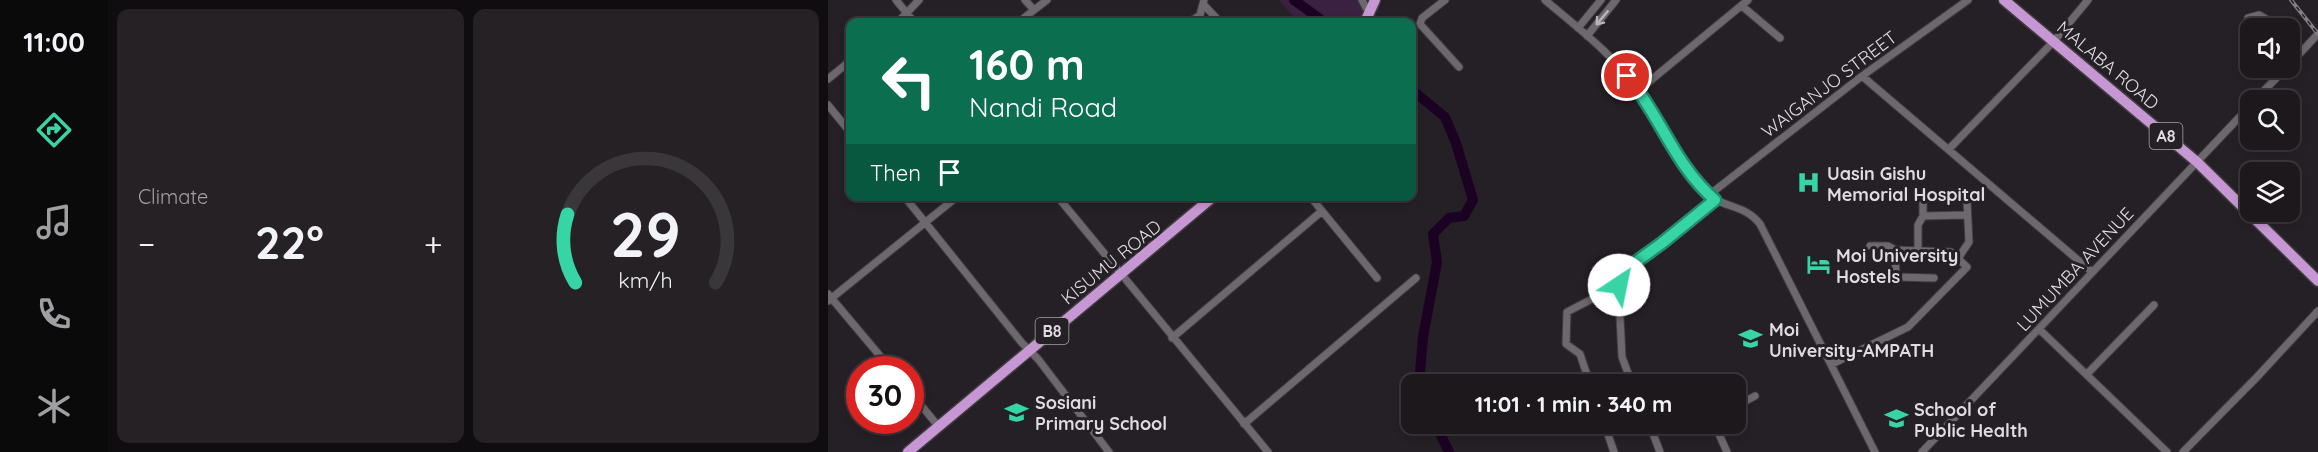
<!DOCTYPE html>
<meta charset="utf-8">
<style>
body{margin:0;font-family:Quicksand,sans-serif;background:#252125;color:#f1f3f6;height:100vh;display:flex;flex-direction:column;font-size:22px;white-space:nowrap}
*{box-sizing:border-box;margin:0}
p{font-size:20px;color:#a0a0a3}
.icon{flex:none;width:33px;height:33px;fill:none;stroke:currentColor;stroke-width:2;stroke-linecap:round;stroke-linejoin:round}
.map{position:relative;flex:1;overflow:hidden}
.sheet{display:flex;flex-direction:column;gap:9px;padding:9px;background:#0f0d0f;width:720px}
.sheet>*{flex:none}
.hud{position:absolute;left:18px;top:18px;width:570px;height:183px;border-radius:12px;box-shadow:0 3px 9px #0003,0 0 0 2px #3a373b;background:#0b6e4f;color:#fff;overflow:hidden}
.tools{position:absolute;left:1412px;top:18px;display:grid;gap:12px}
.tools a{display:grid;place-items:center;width:60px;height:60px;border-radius:12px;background:#1c181c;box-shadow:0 3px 9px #0003,0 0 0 2px #3a373b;font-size:30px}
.speed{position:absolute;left:18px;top:356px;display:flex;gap:12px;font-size:30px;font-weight:700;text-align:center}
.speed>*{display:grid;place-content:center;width:78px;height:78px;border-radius:50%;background:#1c181c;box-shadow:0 3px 9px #0003,0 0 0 2px #3a373b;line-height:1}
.speed .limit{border:9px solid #d22;background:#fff;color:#111}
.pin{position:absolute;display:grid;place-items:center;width:51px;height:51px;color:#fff;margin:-26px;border:3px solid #fff;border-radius:50%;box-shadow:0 2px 6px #0007}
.me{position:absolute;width:66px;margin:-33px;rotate:34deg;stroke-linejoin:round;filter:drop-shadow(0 0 4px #0008)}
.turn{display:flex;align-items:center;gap:21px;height:126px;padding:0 24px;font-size:27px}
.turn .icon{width:78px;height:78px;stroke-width:2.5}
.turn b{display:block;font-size:42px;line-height:51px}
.then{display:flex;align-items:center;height:57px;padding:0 24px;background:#0003;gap:12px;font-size:22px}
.big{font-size:45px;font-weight:800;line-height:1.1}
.sheet .tile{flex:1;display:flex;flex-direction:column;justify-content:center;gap:9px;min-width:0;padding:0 21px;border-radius:12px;background:#252125}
.sheet .dial{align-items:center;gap:0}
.dial svg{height:156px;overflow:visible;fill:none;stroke:#3a373b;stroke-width:7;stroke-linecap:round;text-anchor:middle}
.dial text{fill:#f1f3f6;stroke:none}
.heat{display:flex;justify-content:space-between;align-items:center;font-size:33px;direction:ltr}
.sheet .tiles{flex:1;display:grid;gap:9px;grid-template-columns:repeat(2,1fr)}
.trip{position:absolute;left:573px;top:374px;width:345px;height:60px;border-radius:12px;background:#1c181c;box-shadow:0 3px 9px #0003,0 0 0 2px #3a373b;font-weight:800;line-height:60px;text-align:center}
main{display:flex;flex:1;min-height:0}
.menu{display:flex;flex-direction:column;width:108px;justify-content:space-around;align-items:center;background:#0b0a0b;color:#a0a0a3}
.menu .icon{width:42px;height:42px}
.menu .active{color:#37d4a6}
.menu b{font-size:27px;color:#f1f3f6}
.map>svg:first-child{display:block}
.green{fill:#3b2141}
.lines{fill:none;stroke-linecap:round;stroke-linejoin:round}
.river{stroke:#1c0222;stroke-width:10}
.minor-casing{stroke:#403c41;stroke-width:9}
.highway-casing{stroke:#403c41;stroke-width:13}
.minor{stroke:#6d686e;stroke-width:7}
.highway{stroke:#c697d2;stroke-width:10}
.rail-casing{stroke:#827e83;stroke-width:4}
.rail{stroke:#252026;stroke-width:1.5;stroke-dasharray:4.5;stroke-linecap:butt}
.oneway{stroke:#b7b3b8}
.route-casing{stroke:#248a6c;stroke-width:15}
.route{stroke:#37d4a6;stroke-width:10}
.labels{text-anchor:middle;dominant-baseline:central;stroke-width:6;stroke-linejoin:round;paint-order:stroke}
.shield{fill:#252026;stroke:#a7a4a8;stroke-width:1.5}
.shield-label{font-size:16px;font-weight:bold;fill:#dfdce0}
.street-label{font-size:18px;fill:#dfdce0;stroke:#252026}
.poi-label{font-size:18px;font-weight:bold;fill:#dfdce0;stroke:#252026;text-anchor:start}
</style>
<main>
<nav class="menu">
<b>11:00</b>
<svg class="icon active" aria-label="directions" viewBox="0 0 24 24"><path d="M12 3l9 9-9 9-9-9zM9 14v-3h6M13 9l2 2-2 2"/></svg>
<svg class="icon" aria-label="music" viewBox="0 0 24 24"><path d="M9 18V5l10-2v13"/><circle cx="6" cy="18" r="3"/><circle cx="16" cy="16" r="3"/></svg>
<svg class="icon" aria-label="phone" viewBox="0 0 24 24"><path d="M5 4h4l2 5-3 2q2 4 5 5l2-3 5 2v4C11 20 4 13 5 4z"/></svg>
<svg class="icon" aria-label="climate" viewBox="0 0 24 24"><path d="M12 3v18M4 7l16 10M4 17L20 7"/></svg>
</nav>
<section class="sheet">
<div class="tiles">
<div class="tile"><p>Climate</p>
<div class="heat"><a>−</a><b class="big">22°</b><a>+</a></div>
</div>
<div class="tile dial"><svg viewBox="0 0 100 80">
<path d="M14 69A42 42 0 1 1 86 69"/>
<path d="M14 69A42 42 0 0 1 10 34" stroke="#37d4a6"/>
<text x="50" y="56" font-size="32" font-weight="700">29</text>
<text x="50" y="72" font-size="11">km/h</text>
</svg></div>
</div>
</section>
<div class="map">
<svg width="1490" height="452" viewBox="0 0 1490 452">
<rect width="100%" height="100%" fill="#252026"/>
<!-- green -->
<path class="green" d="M451 0H541L532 22H470Z"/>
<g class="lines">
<!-- river -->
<path class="river" d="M466 0 496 22
M584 90 617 117 628 143 645 200 636 216 621 218 605 234 609 262 595 337 591 384
M607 423 621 452"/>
<defs>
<path id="minor" d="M68 0 86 22
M534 0 538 8
M617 0 594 18 592 24 631 67
M717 0C750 28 787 56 812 92 836 127 852 164 881 195 898 209 916 204 932 224L1047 452
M375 4 392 22
M914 6 952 38
M206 10 219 0
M1420 18 1431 15 1438 19 1444 28
M70 22 91 0
M191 22 206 10 197 0
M362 22 372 15 376 0
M750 28 773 0
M759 36 788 0
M1461 49 1469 57
M1461 65 1490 34
M1034 76 1264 272
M0 79 22 61
M811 90 920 0
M1427 100 1458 68
M0 105 22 132
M1121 149 1227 40 1260 0
M881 195 1034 76 1140 0
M76 196 194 343 210 359 281 452
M229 196 440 452
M494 211 549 278
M1095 216V197
M1067 250 1068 277 1106 278
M1090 250V225L1095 216 1138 215
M1131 257 1141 242 1139 201
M0 294 63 369
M0 301 130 196
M1211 329 1339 452
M344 338 494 211 482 196
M1004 364 1080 327 1139 267 1123 252 1067 250 1060 246H1042
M1259 374 1326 305
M762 384 752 354 738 344 739 312 791 285
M804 384 794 357 790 277 887 200
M82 392 111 427
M908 406 927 396
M776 423 786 452
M821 423 832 452
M886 423 899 452
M416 424 588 278
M1094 452 1422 106
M1355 452 1429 377 1490 311"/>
<path id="highway" d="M1176 0 1369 162 1490 281
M537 22 547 0
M80 452 386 196"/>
</defs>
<!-- minor casing -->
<use href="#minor" class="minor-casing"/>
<!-- highway casing -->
<use href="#highway" class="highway-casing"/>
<!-- minor -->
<use href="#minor" class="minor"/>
<!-- highway -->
<use href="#highway" class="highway"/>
<defs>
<path id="rail" d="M1463 0 1490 34"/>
</defs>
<!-- rail casing -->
<use href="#rail" class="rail-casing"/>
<!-- rail -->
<use href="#rail" class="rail"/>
</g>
<!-- one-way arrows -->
<defs><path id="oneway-shaft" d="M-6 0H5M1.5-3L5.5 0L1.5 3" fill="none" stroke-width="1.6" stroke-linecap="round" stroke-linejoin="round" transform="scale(1.5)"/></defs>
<use class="oneway" href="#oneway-shaft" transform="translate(774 18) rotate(130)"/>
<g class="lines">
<defs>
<path id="route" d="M791 285 794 272 834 243 887 200C847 166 832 115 799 76"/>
</defs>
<!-- route casing -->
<use href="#route" class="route-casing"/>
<!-- route -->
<use href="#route" class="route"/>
</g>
<!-- icons -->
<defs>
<symbol id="hospital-bare" viewBox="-9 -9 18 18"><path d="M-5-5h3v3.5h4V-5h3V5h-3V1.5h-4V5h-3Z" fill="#37d4a6" stroke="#252026" stroke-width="2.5" paint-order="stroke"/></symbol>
<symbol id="hotel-bare" viewBox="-9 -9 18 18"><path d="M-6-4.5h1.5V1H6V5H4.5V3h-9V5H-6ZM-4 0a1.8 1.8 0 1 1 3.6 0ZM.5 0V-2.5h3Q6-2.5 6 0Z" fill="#37d4a6" stroke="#252026" stroke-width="2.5" paint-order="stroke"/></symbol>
<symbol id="university-bare" viewBox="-9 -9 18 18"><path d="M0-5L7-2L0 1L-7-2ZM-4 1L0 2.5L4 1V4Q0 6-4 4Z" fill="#37d4a6" stroke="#252026" stroke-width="2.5" paint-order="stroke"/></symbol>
<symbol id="school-bare" viewBox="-9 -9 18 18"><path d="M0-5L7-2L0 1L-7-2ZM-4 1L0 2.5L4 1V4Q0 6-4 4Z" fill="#37d4a6" stroke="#252026" stroke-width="2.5" paint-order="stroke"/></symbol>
</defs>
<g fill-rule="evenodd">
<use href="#hospital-bare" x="964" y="166" width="33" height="33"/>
<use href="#hotel-bare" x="974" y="248" width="33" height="33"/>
<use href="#university-bare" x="906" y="322" width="33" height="33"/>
<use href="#school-bare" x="172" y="396" width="33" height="33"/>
<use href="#university-bare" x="1052" y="402" width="33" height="33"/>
</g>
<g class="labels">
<!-- shield labels -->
<g class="shield">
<rect x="1321.5" y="123" width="33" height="26" rx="4.5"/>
<rect x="207.5" y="318" width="33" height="26" rx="4.5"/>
</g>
<g class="shield-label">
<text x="1338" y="136">A8</text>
<text x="224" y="331">B8</text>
</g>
<!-- street labels -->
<g class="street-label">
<text transform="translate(1280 65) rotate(40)">MALABA ROAD</text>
<text transform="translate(1001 84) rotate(-37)">WAIGANJO STREET</text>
<text transform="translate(283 262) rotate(-39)">KISUMU ROAD</text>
<text transform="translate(1247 269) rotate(-47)">LUMUMBA AVENUE</text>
</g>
<!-- poi labels -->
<g class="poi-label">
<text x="999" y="173">Uasin Gishu<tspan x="999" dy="21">Memorial Hospital</tspan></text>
<text x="1008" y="255">Moi University<tspan x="1008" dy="21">Hostels</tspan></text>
<text x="941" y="329">Moi<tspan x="941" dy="21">University-AMPATH</tspan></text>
<text x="207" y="402">Sosiani<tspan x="207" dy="21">Primary School</tspan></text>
<text x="1086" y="409">School of<tspan x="1086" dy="21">Public Health</tspan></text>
</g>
</g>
</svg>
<div class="tools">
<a><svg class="icon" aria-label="sound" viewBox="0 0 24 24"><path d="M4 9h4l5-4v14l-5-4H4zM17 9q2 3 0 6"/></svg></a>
<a><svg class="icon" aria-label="search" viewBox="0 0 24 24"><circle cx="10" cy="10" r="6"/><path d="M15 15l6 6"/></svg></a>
<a><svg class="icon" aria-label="layers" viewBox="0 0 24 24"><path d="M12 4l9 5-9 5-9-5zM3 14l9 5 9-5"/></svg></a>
</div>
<div class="speed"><div class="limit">30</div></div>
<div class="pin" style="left:799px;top:76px;background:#d93025"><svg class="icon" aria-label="arrive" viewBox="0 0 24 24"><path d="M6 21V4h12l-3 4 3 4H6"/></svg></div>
<svg class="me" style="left:791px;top:285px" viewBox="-20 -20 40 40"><circle r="19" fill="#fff"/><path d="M0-13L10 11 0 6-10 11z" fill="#37d4a6"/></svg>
<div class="trip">11:01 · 1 min · 340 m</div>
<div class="hud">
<div class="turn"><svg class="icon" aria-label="left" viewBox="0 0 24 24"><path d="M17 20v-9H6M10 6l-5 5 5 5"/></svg><div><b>160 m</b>Nandi Road</div></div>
<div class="then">Then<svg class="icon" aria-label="arrive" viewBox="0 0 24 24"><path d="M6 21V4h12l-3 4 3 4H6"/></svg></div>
</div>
</div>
</main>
